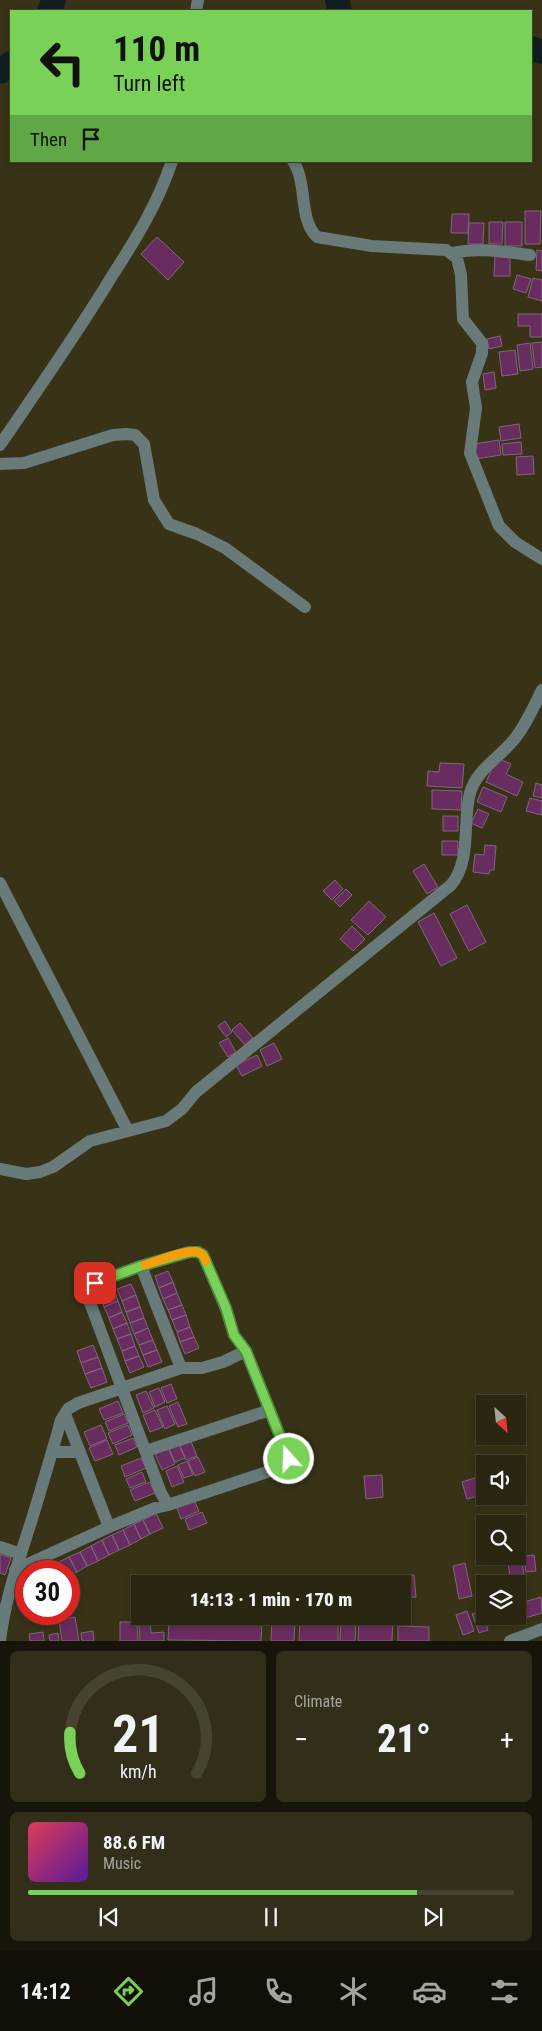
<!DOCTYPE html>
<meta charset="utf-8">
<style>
body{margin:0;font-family:"Roboto Condensed",sans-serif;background:#322e1a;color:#f1f3f6;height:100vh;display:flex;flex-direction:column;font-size:19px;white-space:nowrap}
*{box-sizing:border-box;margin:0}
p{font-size:16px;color:#a5a59f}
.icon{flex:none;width:28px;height:28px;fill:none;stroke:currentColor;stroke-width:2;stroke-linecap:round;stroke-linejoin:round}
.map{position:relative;height:1641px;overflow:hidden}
.details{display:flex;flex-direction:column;gap:10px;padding:10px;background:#171509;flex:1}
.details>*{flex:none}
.top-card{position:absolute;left:10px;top:10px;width:522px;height:152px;border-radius:0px;box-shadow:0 2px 8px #0003,0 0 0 1px #464331;background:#79d157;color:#111;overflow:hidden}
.needle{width:32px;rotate:153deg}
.buttons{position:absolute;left:476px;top:1395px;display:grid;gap:10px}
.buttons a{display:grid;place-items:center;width:50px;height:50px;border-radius:0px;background:#2a2611;box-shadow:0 2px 8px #0003,0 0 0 1px #464331;font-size:25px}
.speed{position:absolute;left:15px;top:1560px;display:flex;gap:10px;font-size:25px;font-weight:700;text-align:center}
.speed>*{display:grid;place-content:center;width:65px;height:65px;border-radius:50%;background:#2a2611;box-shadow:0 2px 8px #0003,0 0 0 1px #464331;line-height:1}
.speed .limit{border:8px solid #d22;background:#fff;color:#111}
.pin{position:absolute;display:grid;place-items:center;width:42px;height:42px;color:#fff;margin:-21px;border-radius:10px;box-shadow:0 2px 8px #0006}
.me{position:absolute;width:55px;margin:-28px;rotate:340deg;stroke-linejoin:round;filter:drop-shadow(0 0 4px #0008)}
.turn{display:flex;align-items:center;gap:18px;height:105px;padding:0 20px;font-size:22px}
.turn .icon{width:65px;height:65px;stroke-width:2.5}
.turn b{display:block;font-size:35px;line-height:42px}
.then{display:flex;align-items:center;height:48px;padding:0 20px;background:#0003;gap:10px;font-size:19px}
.big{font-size:38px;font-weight:800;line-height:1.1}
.details .tile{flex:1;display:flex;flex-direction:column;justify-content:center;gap:8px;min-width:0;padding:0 18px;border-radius:8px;background:#322e1a}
.details .dial{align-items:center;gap:0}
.dial svg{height:130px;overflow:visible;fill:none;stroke:#464331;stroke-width:7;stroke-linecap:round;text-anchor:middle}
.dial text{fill:#f1f3f6;stroke:none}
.song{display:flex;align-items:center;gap:15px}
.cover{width:60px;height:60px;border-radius:8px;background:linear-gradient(135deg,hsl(350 70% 55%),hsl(270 70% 35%))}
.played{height:5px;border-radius:2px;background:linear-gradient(90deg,#79d157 80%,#464331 80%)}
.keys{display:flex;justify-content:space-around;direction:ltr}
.heat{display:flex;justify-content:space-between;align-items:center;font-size:28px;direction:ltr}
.details .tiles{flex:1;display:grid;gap:10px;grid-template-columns:1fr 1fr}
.tile:last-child{grid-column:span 2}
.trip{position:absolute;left:131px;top:1575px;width:280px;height:50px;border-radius:0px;background:#2a2611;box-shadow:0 2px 8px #0003,0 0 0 1px #464331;font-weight:800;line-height:50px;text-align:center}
.tab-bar{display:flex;height:80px;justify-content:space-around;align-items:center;background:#110f07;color:#a5a59f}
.tab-bar .icon{width:35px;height:35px}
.tab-bar .current{color:#79d157}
.tab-bar b{font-size:22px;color:#f1f3f6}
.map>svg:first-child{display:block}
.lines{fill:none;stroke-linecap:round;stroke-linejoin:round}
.river{stroke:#0f1f20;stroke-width:24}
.building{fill:#692c60;stroke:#81677b}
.minor{stroke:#697a7a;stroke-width:12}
.route-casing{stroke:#4f8839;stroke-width:12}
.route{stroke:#79d157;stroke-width:9}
.slow{stroke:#f59e0b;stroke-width:9}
</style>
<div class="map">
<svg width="542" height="1641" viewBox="0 0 542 1641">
<rect width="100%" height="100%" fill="#383317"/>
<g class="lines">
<!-- river -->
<path class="river" d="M337 0 340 11
M49 11 54 0
M531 48 542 52
M0 72 11 63"/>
</g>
<!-- building -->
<path class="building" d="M525 211H541L540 244H525Z
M452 214H469L468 233H451Z
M489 222H503L502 244H489Z
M505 222H522V246H505Z
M469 223H484L483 244H468Z
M157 237 184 262 168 280 141 254Z
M537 250 542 251V271L536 270Z
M495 255 510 256V276H494Z
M517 275 531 279 526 293 513 289Z
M533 278 542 280V301L528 297Z
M518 314H542V337H530V326H518Z
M500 336 502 346 489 349 487 339Z
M542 342V367L535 368 532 343Z
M530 343 533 369 520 371 517 345Z
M515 350 518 374 502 376 499 352Z
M494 372 496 388 485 390 483 374Z
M519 424 521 438 501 441 499 427Z
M499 440 501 455 476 459 474 444Z
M521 442 522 454 503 455 502 444Z
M533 456 534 474 517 475 516 457Z
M497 758 511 764 506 774 523 782 517 796 486 782Z
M440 763 464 764 462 788 427 786 428 771 439 772Z
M536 783 542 785V798L533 796Z
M483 787 507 797 501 812 477 802Z
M432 790 462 791 461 810 432 809Z
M530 798 542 801V815L526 811Z
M478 809 489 814 482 828 471 823Z
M443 816H458V831H443Z
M442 841H458V855H442Z
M485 845 496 846 494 870H490L489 874 473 872 475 854 484 855Z
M424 864 438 887 427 894 413 871Z
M335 880 343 889 332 900 323 891Z
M346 889 352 895 340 907 334 901Z
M369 901 386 917 368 935 351 920Z
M467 905 486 942 469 951 450 914Z
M434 913 457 958 441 966 418 922Z
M352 926 365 939 353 951 340 939Z
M225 1021 232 1032 226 1037 218 1026Z
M240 1023 253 1038 245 1045 232 1030Z
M228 1038 236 1052 228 1057 219 1043Z
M274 1043 282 1059 267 1066 260 1050Z
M257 1055 262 1066 242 1076 236 1065Z
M168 1271 173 1282 159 1288 155 1276Z
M173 1282 177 1293 163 1299 159 1288Z
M131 1284 136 1295 122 1301 117 1289Z
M114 1289 118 1301 104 1307 100 1295Z
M177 1293 182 1305 168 1310 163 1299Z
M136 1295 140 1307 126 1312 122 1301Z
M118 1301 122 1312 109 1318 104 1307Z
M182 1305 186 1315 172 1320 168 1310Z
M140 1307 144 1318 130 1323 126 1312Z
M122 1312 127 1323 113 1329 109 1318Z
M186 1315 190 1327 177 1332 172 1320Z
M144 1318 148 1328 134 1334 130 1323Z
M127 1323 131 1334 117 1339 113 1329Z
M190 1327 194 1337 180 1342 177 1332Z
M148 1328 153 1340 139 1345 134 1334Z
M131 1334 135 1346 122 1351 117 1339Z
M194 1337 199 1348 185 1354 180 1342Z
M153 1340 157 1350 143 1355 139 1345Z
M93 1345 98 1357 81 1363 77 1351Z
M135 1346 139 1356 125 1361 122 1351Z
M157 1350 162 1362 148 1367 143 1355Z
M139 1356 144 1367 130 1373 125 1361Z
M98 1357 102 1368 85 1374 81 1363Z
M102 1368 107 1382 91 1388 85 1374Z
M171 1384 177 1399 167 1403 161 1388Z
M159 1388 165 1402 155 1407 149 1392Z
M146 1391 154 1408 143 1413 136 1395Z
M118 1401 123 1413 104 1420 99 1409Z
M178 1402 187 1424 178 1427 169 1406Z
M167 1406 175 1424 165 1429 157 1410Z
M155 1410 163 1427 150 1432 143 1415Z
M124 1414 128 1423 109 1431 105 1422Z
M101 1425 107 1439 90 1446 84 1432Z
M128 1425 132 1435 113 1444 108 1433Z
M133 1438 137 1447 119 1455 115 1445Z
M190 1439 197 1456 186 1460 179 1444Z
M107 1440 113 1454 95 1461 89 1448Z
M179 1444 185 1458 175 1462 169 1449Z
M168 1448 175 1464 162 1470 155 1454Z
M198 1457 205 1472 195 1476 188 1461Z
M141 1458 146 1468 125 1477 121 1466Z
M187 1461 193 1475 184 1478 178 1465Z
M177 1466 184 1482 172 1487 166 1471Z
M142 1472 146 1482 130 1488 126 1479Z
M382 1475 383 1497 366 1499 364 1476Z
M481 1476 485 1494 467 1499 462 1482Z
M150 1482 155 1493 135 1501 130 1490Z
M194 1500 199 1511 181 1519 177 1508Z
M202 1512 207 1523 189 1530 185 1519Z
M156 1513 163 1528 150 1534 143 1520Z
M143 1520 150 1534 141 1539 134 1524Z
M134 1524 141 1539 130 1545 123 1530Z
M123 1530 130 1545 119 1550 112 1535Z
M112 1535 119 1550 109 1555 102 1540Z
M102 1540 109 1555 98 1561 91 1546Z
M91 1546 98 1561 87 1566 80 1552Z
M80 1552 87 1566 77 1572 69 1557Z
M0 1554 11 1558 5 1575 0 1573Z
M518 1554H521L525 1583 511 1584 507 1556H518Z
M534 1555 536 1571 526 1572 524 1556Z
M69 1557 77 1572 69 1576V1571H63L59 1562Z
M59 1562 63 1571H49L48 1568Z
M465 1563 472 1596 459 1599 453 1566Z
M414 1575 416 1597 402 1598 401 1576Z
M393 1576V1584H372L371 1578Z
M26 1579V1598L22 1599 15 1585Z
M249 1581H282V1584H249Z
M541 1597 542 1613 522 1619 518 1604Z
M467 1611 474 1631 463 1635 456 1615Z
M482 1611 488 1630 479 1633 472 1614Z
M248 1616H272V1620L248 1619Z
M359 1616H393L392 1641H358Z
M497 1616H517L518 1619 500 1625Z
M75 1617 79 1641H62L59 1620Z
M300 1617 338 1618V1641H299Z
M272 1618H295L294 1641H271Z
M341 1618 356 1619 355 1641H340Z
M139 1619H150L151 1633 164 1632V1641H140Z
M120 1622H137L138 1641H120Z
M169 1622 262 1624 261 1641 168 1640Z
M398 1626 429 1627V1641H398Z
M93 1631 94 1641H82L81 1633Z
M43 1632 44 1641H30L29 1634Z
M58 1633 59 1641H50L49 1635Z"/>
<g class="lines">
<!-- minor -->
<path class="minor" d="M196 11 198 0
M293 161C308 183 298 219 317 237L372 246 446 250 457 258 461 275 463 319 482 343V353L472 382 476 408 470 453 499 526 515 542 542 559
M452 253C478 247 504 252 530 255
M0 445C38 389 77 334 112 276 136 239 158 203 172 161
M0 464 24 463 113 435 126 434 135 435 144 444 154 500 169 524 197 534 225 548 305 607
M0 883 128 1131
M0 1169 26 1174 40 1172 53 1167 90 1141 166 1121 182 1109 196 1092 451 885C472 860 462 822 470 793 476 771 497 759 511 743 523 731 534 706 542 690
M141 1266 181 1368
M65 1414 109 1527
M146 1451 270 1410
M52 1452H80
M168 1505 285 1466 288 1463V1456L246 1351
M0 1547 21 1554
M0 1641C5 1598 19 1560 32 1519 42 1486 52 1453 61 1420L68 1409 78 1403 181 1368H202L223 1362 246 1351 234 1335 226 1309 203 1255 198 1252H189L141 1266 95 1283 91 1288 89 1300 161 1493 168 1505 155 1508 109 1527 15 1570
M510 1641 542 1629"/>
</g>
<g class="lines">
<defs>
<path id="route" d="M95 1283 141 1266 190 1252H198L203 1255 226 1308 234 1335 246 1351 289 1459"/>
</defs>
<!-- route casing -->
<use href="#route" class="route-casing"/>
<!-- route -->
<use href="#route" class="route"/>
<!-- slow -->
<path class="slow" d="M145 1265C157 1261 187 1249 198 1252 202 1253 204 1257 206 1261"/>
</g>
</svg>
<div class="buttons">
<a><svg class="needle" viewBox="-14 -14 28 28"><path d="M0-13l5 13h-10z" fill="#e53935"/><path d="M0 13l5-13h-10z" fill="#a5a59f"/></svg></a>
<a><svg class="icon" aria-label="sound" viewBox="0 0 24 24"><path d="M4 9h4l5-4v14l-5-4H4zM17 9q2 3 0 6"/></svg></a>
<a><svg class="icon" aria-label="search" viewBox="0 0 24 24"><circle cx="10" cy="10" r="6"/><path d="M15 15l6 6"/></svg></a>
<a><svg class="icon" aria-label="layers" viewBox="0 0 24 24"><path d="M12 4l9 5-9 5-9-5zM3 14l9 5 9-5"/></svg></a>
</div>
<div class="speed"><div class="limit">30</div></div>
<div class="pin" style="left:95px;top:1283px;background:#d93025"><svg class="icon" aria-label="arrive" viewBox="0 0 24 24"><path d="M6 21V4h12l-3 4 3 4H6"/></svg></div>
<svg class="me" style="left:289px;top:1459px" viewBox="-20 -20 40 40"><circle r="17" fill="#79d157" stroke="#fff" stroke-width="3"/><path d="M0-11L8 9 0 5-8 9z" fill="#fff"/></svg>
<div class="trip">14:13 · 1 min · 170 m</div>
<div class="top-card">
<div class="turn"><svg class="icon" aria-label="left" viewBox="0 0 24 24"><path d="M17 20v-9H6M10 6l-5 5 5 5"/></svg><div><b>110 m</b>Turn left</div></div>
<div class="then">Then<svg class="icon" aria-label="arrive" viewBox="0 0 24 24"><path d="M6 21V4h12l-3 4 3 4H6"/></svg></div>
</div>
</div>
<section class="details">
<div class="tiles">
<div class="tile dial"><svg viewBox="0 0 100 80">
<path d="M14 69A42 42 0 1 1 86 69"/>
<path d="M14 69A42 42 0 0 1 8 44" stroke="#79d157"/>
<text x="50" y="56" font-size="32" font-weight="700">21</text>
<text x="50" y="72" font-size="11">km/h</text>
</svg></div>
<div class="tile"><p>Climate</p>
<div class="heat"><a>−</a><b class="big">21°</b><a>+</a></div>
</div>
<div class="tile">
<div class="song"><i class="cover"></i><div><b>88.6 FM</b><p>Music</p></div></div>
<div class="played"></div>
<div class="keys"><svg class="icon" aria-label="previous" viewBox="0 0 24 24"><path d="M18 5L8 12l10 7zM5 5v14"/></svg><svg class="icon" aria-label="pause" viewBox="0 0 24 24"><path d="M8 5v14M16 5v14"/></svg><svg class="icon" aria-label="next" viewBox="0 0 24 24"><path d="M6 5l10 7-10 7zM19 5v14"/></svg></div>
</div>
</div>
</section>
<nav class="tab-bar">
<b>14:12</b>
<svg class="icon current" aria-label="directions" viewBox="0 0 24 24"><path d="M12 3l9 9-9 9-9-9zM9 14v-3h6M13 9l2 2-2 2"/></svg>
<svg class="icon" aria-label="music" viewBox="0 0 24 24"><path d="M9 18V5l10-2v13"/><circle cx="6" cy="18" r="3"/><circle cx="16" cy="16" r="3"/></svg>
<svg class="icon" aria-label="phone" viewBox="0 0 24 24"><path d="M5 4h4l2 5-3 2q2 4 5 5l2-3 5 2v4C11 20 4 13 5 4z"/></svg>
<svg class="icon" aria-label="climate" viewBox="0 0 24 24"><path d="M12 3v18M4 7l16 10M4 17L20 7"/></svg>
<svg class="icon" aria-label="car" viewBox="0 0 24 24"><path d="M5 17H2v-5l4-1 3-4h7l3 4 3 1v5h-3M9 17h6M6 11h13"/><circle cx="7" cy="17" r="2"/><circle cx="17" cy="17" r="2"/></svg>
<svg class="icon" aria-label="filters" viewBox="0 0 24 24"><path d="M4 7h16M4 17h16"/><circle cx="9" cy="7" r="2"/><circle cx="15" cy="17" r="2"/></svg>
</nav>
